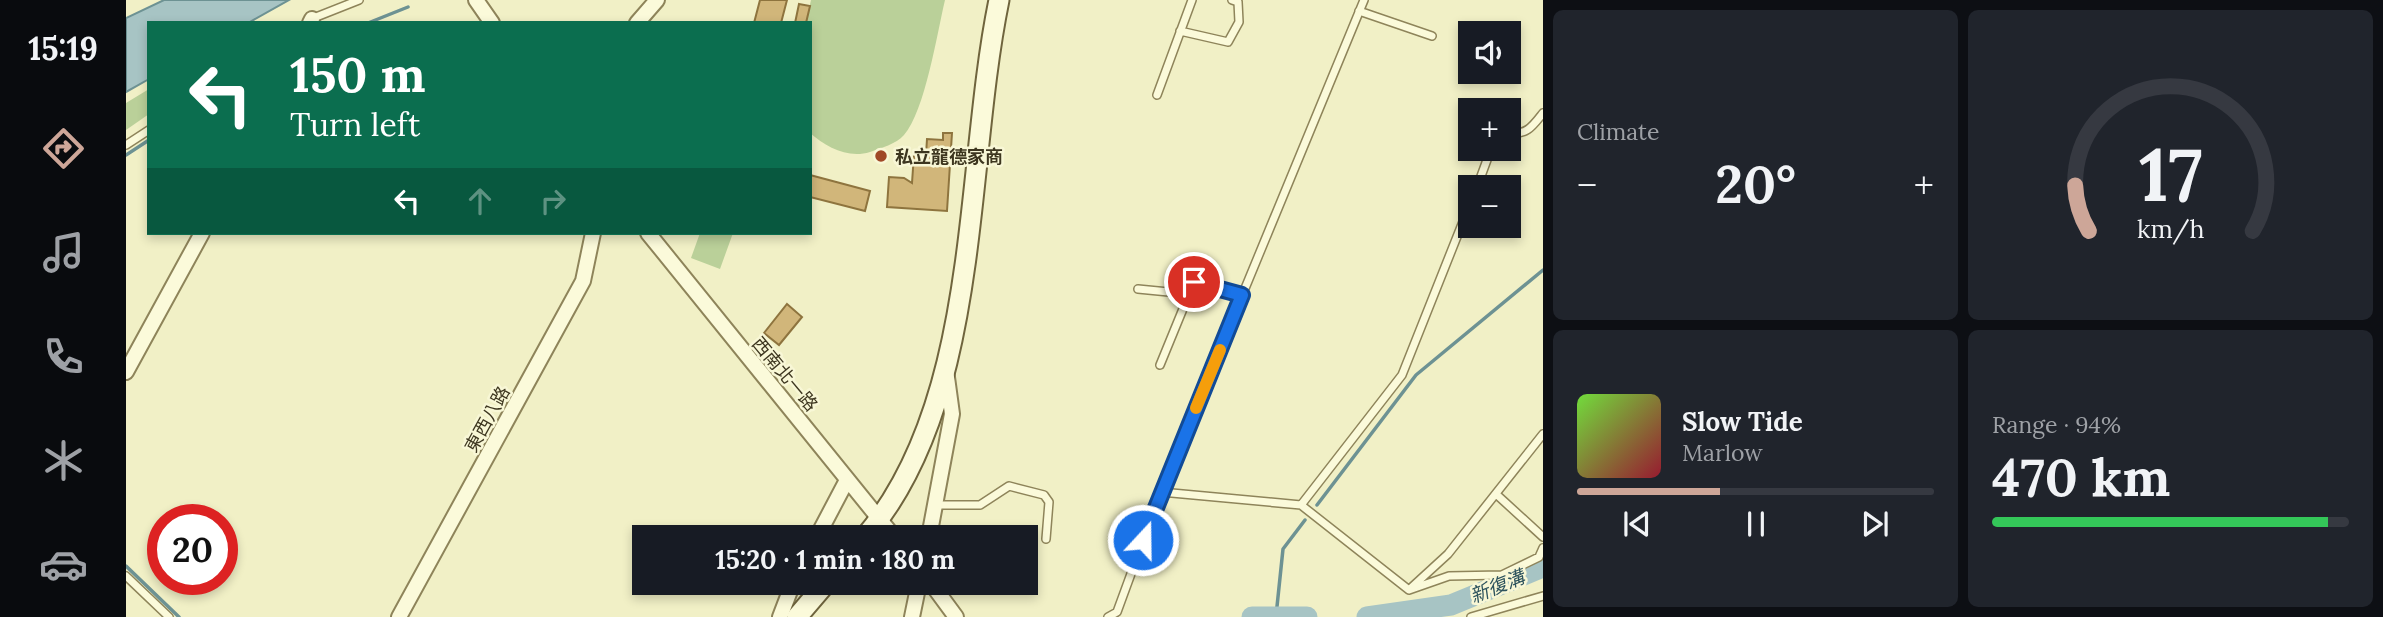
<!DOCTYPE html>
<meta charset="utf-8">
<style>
body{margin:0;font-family:Lora,"Noto Sans TC",serif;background:#20242c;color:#f1f3f6;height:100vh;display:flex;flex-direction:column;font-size:26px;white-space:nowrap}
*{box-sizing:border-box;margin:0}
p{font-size:23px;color:#9ea1a6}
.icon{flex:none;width:38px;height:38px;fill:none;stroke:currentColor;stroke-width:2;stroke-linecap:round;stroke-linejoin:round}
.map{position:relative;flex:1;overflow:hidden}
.sheet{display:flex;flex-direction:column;gap:10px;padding:10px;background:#0d0f14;width:840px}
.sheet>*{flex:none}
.guide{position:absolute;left:21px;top:21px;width:665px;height:214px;border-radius:0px;box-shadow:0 4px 10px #0003;background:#0b6e4f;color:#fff;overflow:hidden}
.fabs{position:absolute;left:1332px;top:21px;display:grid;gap:14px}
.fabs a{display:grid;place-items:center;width:63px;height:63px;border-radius:0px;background:#171b24;box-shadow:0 4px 10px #0003;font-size:35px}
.speed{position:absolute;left:21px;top:504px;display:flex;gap:14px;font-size:35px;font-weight:700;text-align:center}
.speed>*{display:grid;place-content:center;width:91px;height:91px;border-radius:50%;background:#171b24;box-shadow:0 4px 10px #0003;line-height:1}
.speed .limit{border:10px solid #d22;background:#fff;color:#111}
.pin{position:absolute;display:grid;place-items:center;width:60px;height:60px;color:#fff;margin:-30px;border:4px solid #fff;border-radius:50%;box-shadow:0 2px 7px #0007}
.me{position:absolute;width:77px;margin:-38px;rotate:21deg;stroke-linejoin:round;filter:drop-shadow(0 0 5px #0008)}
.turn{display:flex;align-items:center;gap:24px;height:147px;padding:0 28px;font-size:32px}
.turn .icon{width:91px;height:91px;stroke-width:2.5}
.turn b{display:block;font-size:49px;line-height:60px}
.lanes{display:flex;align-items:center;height:66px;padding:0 28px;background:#0003;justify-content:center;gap:35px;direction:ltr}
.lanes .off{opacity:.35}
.big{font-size:52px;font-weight:700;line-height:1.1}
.sheet .widget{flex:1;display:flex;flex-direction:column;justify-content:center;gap:10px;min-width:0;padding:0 24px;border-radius:10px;background:#20242c}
.sheet .dial{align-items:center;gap:0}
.dial svg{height:182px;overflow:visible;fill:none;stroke:#363941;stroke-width:7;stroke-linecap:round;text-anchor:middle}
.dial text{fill:#f1f3f6;stroke:none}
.song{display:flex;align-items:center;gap:21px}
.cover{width:84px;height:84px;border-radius:10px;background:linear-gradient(135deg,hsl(100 70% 55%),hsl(350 70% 35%))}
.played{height:7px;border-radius:4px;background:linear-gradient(90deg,#cda698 40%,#363941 40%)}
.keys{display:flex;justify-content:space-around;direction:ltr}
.heat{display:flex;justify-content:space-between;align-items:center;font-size:38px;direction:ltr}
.charge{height:10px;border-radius:5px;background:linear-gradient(90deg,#34c759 94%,#363941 0)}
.sheet .tiles{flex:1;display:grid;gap:10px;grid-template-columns:repeat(2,1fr)}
.trip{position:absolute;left:506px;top:525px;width:406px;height:70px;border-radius:0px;background:#171b24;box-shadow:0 4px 10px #0003;font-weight:700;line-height:70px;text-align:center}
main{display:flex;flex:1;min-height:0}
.menu{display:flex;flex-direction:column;width:126px;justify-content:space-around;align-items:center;background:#090b0e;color:#9ea1a6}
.menu .icon{width:49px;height:49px}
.menu .on{color:#cda698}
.menu b{font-size:32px;color:#f1f3f6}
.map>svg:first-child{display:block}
.green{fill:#bad099}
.water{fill:#a7c4c4;stroke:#6d9293;stroke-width:2}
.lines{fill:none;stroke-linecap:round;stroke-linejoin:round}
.stream{stroke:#6d9293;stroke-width:3.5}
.river{stroke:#a7c4c4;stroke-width:21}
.building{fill:#d1b67a;stroke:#8e743e;stroke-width:2}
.service-casing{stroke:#8e845a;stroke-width:10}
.minor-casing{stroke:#8e845a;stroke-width:18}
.secondary-casing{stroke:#6f643d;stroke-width:23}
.service{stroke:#fbfada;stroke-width:7}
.minor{stroke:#fbfada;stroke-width:14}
.secondary{stroke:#fbfada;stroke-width:19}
.route-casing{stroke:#114b97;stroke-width:18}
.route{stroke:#1a73e8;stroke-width:12}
.slow{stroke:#f59e0b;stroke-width:12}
.poi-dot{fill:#a04826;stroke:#f8f7d6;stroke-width:2.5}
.labels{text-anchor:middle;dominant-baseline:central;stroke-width:5;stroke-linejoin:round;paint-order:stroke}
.poi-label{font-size:18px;font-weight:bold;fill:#3d361f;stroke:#f8f7d6;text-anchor:start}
.street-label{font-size:18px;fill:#3d361f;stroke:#f8f7d6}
.water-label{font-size:19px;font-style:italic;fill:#2d535d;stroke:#f8f7d6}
</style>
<main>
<nav class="menu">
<b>15:19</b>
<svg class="icon on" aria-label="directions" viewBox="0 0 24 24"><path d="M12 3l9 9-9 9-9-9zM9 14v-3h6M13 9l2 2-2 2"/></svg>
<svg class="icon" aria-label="music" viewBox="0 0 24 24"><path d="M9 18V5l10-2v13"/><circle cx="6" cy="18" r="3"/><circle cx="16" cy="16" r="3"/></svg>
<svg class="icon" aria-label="phone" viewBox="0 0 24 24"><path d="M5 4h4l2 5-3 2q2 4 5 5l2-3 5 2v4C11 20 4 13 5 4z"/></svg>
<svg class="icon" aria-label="climate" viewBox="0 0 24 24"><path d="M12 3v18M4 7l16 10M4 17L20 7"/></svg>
<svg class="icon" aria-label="car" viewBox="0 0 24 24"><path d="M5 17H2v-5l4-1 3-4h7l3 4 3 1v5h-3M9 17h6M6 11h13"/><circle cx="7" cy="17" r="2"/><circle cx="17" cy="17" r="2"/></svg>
</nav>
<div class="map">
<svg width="1417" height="617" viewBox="0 0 1417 617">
<rect width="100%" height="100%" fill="#f1f0c6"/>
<!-- green -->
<path class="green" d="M685 0H819C811 34 799 111 778 135 770 144 755 148 744 152 722 159 700 147 684 133V23H680Z
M23 89V114L0 130V103Z
M574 233H607L594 269 565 258Z"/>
<!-- water -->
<path class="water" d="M38 0H163L122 23H23V79L0 92V18Z"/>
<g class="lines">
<!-- stream -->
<path class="stream" d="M242 23 282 7
M0 155 23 140
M1191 505 1290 375 1417 270
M0 566 53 617
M1150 616 1157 549 1179 520"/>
<!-- river -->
<path class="river" d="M1126 617H1181
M1241 617 1325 605 1417 567"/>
</g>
<!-- building -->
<path class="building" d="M634 0H661L655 23H628Z
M673 4 684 6 680 23H669Z
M817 133H826L821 211 761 207 763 177 778 178 786 183 788 154 800 155 801 139 817 140Z
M684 175 744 191 739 211 684 197Z
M661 304 676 317 653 345 638 333Z"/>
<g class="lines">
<defs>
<path id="service" d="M1233 11 1306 36
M185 19 233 0
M1054 31 1102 42 1113 22 1112 2 1106 0
M1031 95 1066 0
M1382 133C1401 135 1406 127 1417 113
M0 145 23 130
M1351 187 1365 149
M1012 289 1063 294
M1034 365 1068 282 1116 295
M1035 492 1175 505 1283 590 1323 576 1376 575 1413 557 1417 548
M1370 494 1417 537
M810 505H854L883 486 918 495 923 502 920 539
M1175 505 1276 375 1344 204
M0 576 43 617
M1286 587 1322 554 1417 434
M982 617 991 612 1035 492 1238 0
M1345 617 1417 596"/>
<path id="minor" d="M350 0 366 23
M184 23 186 19
M511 23 531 0
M522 233 768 537
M0 372 76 233
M691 537 721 480
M803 537 826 414 820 370
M805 583 830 617
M273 617 457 281 467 233
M654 617 667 583
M786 617 793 583"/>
<path id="secondary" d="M739 537C856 399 838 170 873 0
M671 617 700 583"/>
</defs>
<!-- service casing -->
<use href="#service" class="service-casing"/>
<!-- minor casing -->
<use href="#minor" class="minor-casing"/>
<!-- secondary casing -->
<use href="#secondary" class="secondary-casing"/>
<!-- service -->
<use href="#service" class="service"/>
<!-- minor -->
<use href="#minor" class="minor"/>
<!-- secondary -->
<use href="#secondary" class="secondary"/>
</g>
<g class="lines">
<defs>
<path id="route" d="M1017 540 1116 295 1068 282"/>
</defs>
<!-- route casing -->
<use href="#route" class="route-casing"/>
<!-- route -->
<use href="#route" class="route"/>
<!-- slow -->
<path class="slow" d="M1070 408 1094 350"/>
</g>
<!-- markers -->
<circle class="poi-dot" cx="755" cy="156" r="7"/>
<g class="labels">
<!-- poi labels -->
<g class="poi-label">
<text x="769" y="156">私立龍德家商</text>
</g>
<!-- street labels -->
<g class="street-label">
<text transform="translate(659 374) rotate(50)">西南北一路</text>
<text transform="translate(361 419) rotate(-61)">東西八路</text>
</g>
<!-- water labels -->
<g class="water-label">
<text transform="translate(1371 586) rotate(-22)">新復溝</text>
</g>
</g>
</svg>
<div class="fabs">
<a><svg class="icon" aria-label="sound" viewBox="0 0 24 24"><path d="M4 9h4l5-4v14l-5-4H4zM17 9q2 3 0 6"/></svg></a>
<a>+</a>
<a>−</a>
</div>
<div class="speed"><div class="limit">20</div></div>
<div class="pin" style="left:1068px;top:282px;background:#d93025"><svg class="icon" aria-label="arrive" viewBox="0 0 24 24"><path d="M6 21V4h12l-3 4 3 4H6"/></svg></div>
<svg class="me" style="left:1017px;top:540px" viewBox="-20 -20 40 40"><circle r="17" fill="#1a73e8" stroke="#fff" stroke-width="3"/><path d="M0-11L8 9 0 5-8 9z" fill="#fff"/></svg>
<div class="trip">15:20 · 1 min · 180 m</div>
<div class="guide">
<div class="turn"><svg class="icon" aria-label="left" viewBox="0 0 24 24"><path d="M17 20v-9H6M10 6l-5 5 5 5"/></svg><div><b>150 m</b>Turn left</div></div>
<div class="lanes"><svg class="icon" aria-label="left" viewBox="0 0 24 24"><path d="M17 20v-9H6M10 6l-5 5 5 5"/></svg><svg class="icon off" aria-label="ahead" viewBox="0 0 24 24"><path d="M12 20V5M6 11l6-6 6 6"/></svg><svg class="icon off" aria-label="right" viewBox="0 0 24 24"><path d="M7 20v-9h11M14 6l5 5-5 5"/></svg></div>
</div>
</div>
<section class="sheet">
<div class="tiles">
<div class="widget"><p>Climate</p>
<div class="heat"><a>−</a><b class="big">20°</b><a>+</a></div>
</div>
<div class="widget dial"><svg viewBox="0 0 100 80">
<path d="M14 69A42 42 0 1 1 86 69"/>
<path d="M14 69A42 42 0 0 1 8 49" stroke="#cda698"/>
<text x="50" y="56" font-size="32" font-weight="700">17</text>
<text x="50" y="72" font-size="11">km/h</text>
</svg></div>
<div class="widget">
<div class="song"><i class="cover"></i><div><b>Slow Tide</b><p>Marlow</p></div></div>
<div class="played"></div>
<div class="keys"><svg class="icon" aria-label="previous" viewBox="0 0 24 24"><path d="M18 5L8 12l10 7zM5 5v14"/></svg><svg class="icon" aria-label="pause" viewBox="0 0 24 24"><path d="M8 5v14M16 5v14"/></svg><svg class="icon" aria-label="next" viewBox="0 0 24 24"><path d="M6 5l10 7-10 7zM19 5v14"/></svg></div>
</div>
<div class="widget"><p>Range · 94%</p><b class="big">470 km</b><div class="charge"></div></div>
</div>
</section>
</main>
